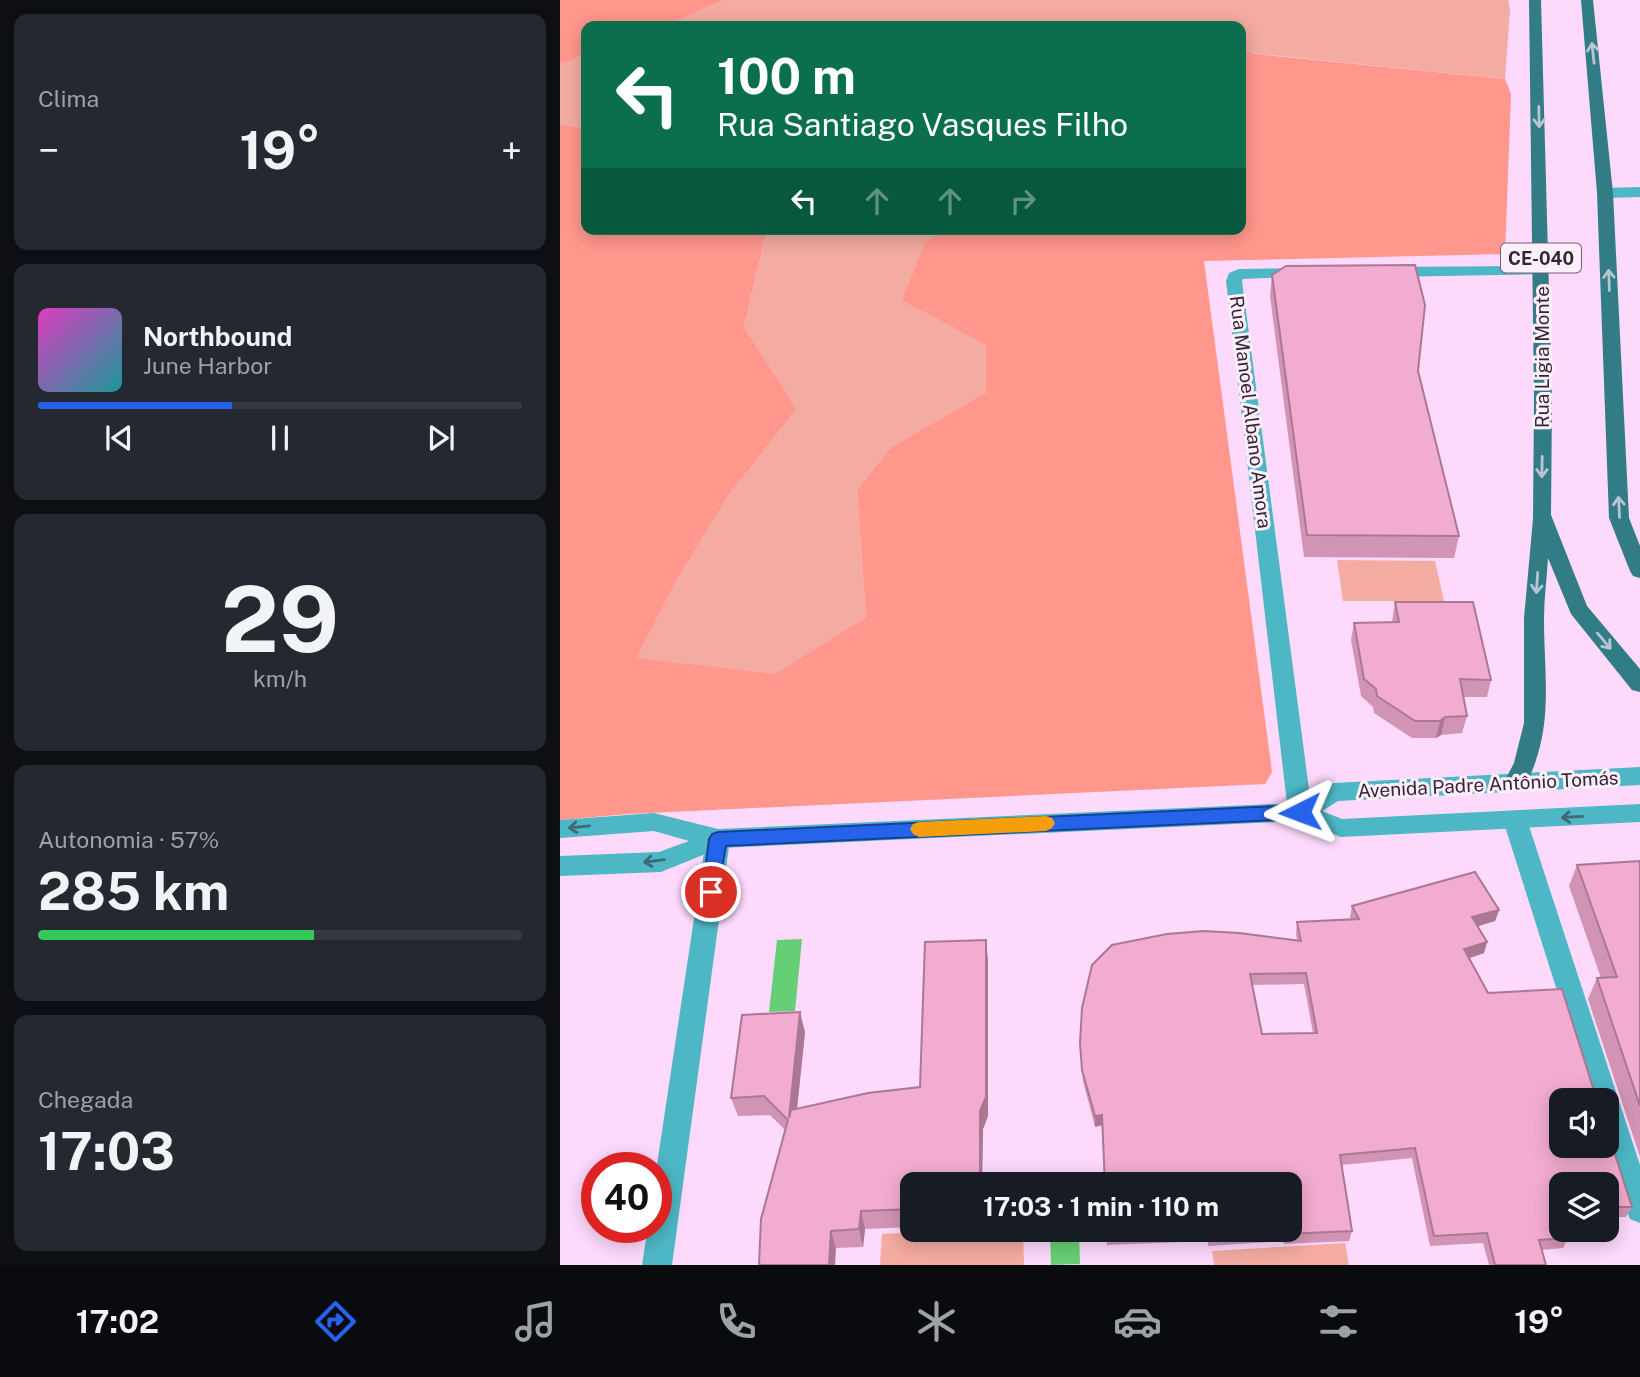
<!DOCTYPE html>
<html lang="pt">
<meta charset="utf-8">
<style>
body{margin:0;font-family:"Public Sans",sans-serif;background:#242831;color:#f1f3f6;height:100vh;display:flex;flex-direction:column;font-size:26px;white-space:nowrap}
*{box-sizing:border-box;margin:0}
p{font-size:23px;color:#9ea1a6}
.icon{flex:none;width:38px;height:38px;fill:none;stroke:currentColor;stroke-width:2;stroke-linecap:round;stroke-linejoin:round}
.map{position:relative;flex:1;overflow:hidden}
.side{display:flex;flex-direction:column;gap:14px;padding:14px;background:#0d0f14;width:560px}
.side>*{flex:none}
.hud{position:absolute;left:21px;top:21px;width:665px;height:214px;border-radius:14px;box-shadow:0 4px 18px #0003;background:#0b6e4f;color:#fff;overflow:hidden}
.controls{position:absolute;left:989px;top:1088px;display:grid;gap:14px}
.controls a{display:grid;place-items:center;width:70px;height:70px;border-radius:14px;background:#171b24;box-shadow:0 4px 18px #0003;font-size:35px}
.speed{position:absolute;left:21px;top:1152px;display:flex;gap:14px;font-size:35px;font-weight:700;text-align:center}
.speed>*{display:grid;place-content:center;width:91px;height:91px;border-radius:50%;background:#171b24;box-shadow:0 4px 18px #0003;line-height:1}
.speed .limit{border:10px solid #d22;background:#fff;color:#111}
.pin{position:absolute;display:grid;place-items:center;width:60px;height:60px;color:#fff;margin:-30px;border:4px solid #fff;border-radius:50%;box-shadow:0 2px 7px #0007}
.me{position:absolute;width:77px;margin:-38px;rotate:267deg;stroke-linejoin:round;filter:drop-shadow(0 0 5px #0008)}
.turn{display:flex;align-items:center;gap:24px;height:147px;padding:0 21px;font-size:32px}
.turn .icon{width:91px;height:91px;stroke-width:2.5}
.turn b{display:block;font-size:49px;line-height:60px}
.lanes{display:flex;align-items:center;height:66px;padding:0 21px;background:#0003;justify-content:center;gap:35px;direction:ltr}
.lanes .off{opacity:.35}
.big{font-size:52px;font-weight:700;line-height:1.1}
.side .widget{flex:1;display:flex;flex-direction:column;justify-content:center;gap:10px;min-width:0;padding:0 24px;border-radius:14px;background:#242831}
.side .dial{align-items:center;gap:0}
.dial b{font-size:91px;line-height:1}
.song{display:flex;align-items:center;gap:21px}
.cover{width:84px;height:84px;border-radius:10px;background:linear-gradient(135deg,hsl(310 70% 55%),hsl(180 70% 35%))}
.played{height:7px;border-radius:4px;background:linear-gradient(90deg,#2563eb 40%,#363941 40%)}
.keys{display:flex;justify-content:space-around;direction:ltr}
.heat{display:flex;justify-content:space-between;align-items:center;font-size:38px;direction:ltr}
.charge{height:10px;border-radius:5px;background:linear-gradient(90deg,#34c759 57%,#363941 0)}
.trip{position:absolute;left:340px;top:1172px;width:402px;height:70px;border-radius:14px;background:#171b24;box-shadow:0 4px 18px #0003;font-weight:700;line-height:70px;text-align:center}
.tabs{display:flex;height:112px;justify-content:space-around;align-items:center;background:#090b0e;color:#9ea1a6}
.tabs .icon{width:49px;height:49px}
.tabs .selected{color:#2563eb}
.tabs b{font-size:32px;color:#f1f3f6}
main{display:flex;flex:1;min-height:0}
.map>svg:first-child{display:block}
.green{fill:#f3aba2}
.forest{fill:#ff978c}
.water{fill:#66ce75}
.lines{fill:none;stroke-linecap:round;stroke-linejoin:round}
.service{fill:#4db7c5;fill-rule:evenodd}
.minor{fill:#4db7c5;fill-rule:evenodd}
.tertiary{fill:#4db7c5;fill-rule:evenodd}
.primary{fill:#327c86;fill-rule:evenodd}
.wall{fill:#d194b4;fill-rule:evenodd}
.shaded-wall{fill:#aa7892}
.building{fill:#f3acd1;stroke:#aa7892;stroke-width:2;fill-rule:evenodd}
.oneway{stroke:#b6c6d3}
.oneway2{stroke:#3f6774}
.route{fill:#2563eb;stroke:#184099;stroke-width:2}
.slow{fill:#f59e0b}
.labels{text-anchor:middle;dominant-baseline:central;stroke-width:6;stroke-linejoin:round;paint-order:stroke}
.shield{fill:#fdeefc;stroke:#70616f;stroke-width:2}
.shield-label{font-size:18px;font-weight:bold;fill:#332532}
.street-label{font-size:19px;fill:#332532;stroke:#fdeefc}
</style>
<main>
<section class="side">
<div class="widget"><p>Clima</p>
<div class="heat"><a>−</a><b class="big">19°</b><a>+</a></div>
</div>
<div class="widget">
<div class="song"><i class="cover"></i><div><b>Northbound</b><p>June Harbor</p></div></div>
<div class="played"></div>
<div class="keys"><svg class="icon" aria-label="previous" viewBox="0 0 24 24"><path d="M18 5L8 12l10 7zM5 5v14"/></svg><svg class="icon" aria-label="pause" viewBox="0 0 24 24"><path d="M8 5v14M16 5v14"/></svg><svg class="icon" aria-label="next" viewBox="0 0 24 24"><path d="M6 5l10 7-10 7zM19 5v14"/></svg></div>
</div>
<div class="widget dial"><b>29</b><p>km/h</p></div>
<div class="widget"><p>Autonomia · 57%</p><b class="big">285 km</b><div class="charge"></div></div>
<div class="widget"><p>Chegada</p><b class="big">17:03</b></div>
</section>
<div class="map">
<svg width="1080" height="1265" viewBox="0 0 1080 1265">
<rect width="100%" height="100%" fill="#fdd9fc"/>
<!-- green -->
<path class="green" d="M164 0H948L950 10 945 79 681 52V26H105Z
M26 55V128L0 124V64Z
M207 229H387L365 242 426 346V392L331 447 297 490 306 617 214 674 75 659 117 580 170 493 235 409 184 327Z
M777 560 875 561 884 601H783Z
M402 1230H463L464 1265H320L322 1234Z
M785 1243 789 1265H654L652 1251Z"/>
<!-- forest -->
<path class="forest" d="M0 0H164L105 26H26V55L0 64Z
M685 51 696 54 945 79 951 94 945 254 644 261 712 772 705 784 68 814 0 820V124L26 128V229H207L184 327 236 409 170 493 117 580 76 658 214 674 306 617 297 490 331 447 426 392V345L342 300 365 242 387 229H681V52Z"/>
<!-- water -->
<path class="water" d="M242 939 235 1011 209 1012 217 940Z
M490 1230H519L520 1264 491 1265Z"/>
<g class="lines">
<!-- service -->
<path class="service" d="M955 811 963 813 967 820 1080 1165V1223L1070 1219 1066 1209 1046 1146V1101H1032L943 820 947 813Z"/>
<!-- minor -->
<path class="minor" d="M1080 187V197L1045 198 1037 193 1045 188Z
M981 266 989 271 987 274 829 277 821 272 829 267Z
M745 268 751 270 753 273 751 276 683 279 682 281 752 812 748 819 740 821 732 819 728 812 666 281 669 273 679 269Z
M158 829 166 832 170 839 112 1265H82L88 1227H96V1171L146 839 150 832Z"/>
<!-- tertiary -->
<path class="tertiary" d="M1080 767V785L778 801 762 811 782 819 1080 804V822L781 837 739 821 160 848 101 872 0 876V856L99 852 129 841 94 831 0 838V820L94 813 158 829 736 803 774 783Z"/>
<!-- primary -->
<path class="primary" d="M969 0H981L992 400 991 515 1027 606 1080 669V692L1072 690 1011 614 988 558C987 578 984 598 984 618 984 681 995 730 964 788L956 791 948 788 944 782 954 763 964 723V618L973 519 974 400Z
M1021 0H1033L1053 193 1069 518 1080 546V578L1073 576 1070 571 1049 518 1037 193Z"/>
</g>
<!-- wall -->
<path class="wall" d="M712 275 858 371 899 536 894 558 744 557 710 296Z
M835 602 931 680 927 697H903L907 716 902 733 881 735 876 738H852L814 713 813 707 801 696 791 640 794 623 832 622Z
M1080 861V1157L1028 999 1037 978H1041L1009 886 1017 865Z
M792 906 939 910 935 921 918 926 927 942 924 953 909 958 928 993 1049 1136 1072 1207 1066 1217H1046V1185H1001V1230L1008 1238 1003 1248 981 1250 986 1265H929L923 1243 870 1246 852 1158 782 1165 792 1231 789 1241 724 1244 723 1241 648 1246V1241L547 1245 542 1125 535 1127 523 1081 520 1043 737 940 736 934 737 922 791 919 790 917ZM744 984 753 1033 702 1034 692 985Z
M428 960V1116L423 1129 422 1185H352V1227L305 1229 303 1247 276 1248 225 1130 210 1115 178 1116 171 1098 245 1032 237 1109 360 1087Z"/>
<!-- shaded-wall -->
<path class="shaded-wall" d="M885 717 881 735 876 738 880 721Z
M939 910 935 921 909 929 912 917Z
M426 940 428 960V1116L423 1129 422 1185H420V1111Z
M927 942 924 953 901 961 904 949Z
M240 1012 245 1032 234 1137 229 1118Z
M542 1115V1125L535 1127V1116Z
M301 1211 305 1229 303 1247 299 1229Z
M271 1231 276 1248 275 1265H269Z"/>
<!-- building -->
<path class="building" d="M855 265 865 305 858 371 899 536 747 535 712 275 726 266Z
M835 602H913L931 680 900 679 907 716 885 717 880 721H855L817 696 816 689 804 679 794 623 839 622Z
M1080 861V1106L1037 978 1057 977 1017 865Z
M915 872 939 910 912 917 927 942 904 949 928 993 1002 989 1034 1091 1048 1093 1049 1136 1072 1207H1046V1185H1001V1209H1000L1001 1213V1230H1006L1008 1238 979 1240 986 1265H935L927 1233 874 1236 855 1148 780 1155 792 1231 725 1234V1231L649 1236V1231L547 1235V1230H730V1185H545L542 1115 535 1116 522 1070 520 1043 522 1008 532 965 552 945 607 934 644 931 679 933 741 941 737 922 799 919 792 906ZM746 973 757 1033 702 1034 690 974ZM1001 1101H1046V1146H1001Z
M426 940V1097L420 1111V1185H352V1209L301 1211 299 1229 271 1231 269 1265H199L201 1219 228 1120 204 1096 171 1098 182 1015 240 1012 229 1118 231 1110 308 1093 360 1087 365 942Z"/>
<!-- one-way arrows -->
<defs><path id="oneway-shaft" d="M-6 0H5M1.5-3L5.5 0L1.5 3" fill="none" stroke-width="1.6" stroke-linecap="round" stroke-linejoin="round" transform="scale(1.75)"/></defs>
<g class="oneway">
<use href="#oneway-shaft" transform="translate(1033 53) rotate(-96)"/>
<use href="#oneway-shaft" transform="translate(979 117) rotate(89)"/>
<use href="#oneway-shaft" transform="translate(1049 280) rotate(-92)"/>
<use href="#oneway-shaft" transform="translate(982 467) rotate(91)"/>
<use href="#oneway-shaft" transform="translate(1059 507) rotate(-93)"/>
<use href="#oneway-shaft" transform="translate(977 583) rotate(94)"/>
<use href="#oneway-shaft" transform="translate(1044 641) rotate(50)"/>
</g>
<g class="oneway2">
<use href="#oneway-shaft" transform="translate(1012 817) rotate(177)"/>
<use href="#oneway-shaft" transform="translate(19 827) rotate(174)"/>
<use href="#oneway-shaft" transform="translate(94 861) rotate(173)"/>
</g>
<!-- route -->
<path class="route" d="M740 805 746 807 749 812 746 817 740 819 166 846 157 897 151 899 144 897 142 892 149 839 152 834 158 832Z"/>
<!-- slow -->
<path class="slow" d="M486 816 492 818 495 823 492 828 486 831 359 837 353 834 350 829 353 824 359 822Z"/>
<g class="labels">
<!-- shield labels -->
<rect class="shield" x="941" y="243.5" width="80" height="29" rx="5"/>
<g class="shield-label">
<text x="981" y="258">CE-040</text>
</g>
<!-- street labels -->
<g class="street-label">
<text transform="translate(982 357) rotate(-90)">Rua Ligia Monte</text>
<text transform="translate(691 412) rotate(83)">Rua Manoel Albano Amora</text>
<text transform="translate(928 784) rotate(-3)">Avenida Padre Antônio Tomás</text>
</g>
</g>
</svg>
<div class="controls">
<a><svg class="icon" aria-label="sound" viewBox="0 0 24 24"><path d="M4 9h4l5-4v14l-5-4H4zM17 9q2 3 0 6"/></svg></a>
<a><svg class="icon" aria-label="layers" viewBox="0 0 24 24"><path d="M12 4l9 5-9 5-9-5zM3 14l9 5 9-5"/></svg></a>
</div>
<div class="speed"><div class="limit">40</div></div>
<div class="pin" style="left:151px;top:892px;background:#d93025"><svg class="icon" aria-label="arrive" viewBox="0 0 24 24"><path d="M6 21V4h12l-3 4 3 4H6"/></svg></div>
<svg class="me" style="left:740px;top:812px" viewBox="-20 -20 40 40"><path d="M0-17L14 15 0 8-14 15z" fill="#2563eb" stroke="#fff" stroke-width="4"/></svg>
<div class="trip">17:03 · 1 min · 110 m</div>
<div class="hud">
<div class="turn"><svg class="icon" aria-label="left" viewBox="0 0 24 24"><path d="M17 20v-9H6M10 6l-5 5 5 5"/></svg><div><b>100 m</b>Rua Santiago Vasques Filho</div></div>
<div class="lanes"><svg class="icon" aria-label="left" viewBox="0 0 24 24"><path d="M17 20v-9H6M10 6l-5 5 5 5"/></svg><svg class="icon off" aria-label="ahead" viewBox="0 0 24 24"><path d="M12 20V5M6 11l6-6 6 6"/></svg><svg class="icon off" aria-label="ahead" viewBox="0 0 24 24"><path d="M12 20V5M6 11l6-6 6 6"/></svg><svg class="icon off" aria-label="right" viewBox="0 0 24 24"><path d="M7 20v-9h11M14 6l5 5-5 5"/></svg></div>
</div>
</div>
</main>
<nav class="tabs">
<b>17:02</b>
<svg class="icon selected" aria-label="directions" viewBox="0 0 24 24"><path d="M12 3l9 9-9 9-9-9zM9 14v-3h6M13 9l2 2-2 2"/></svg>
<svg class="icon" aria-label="music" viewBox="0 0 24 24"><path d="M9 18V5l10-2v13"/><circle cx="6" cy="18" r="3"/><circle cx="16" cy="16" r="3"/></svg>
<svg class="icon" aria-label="phone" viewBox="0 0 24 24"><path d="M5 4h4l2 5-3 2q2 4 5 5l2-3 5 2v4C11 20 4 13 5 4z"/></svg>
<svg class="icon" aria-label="climate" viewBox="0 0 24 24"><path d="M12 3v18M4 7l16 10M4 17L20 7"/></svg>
<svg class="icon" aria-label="car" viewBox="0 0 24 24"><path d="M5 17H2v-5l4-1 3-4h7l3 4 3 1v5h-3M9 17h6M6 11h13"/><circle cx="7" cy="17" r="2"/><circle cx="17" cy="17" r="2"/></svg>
<svg class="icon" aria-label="filters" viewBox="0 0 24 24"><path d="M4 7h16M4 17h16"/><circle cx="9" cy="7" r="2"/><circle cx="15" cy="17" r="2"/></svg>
<b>19°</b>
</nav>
